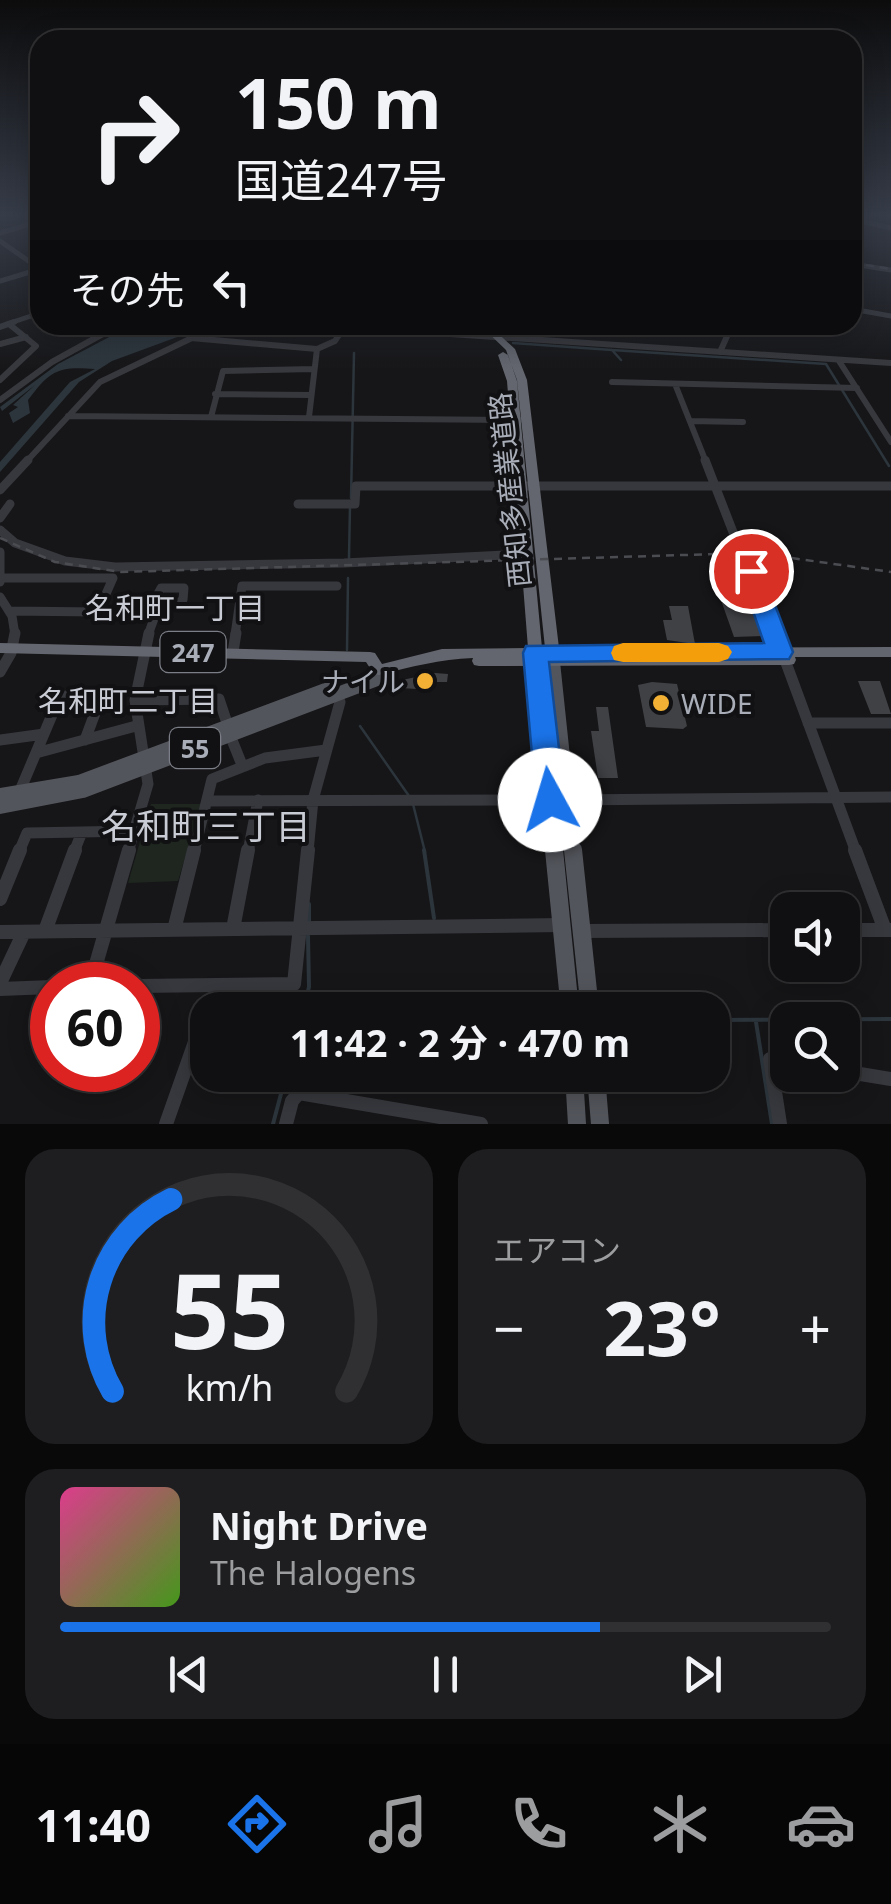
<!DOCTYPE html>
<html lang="ja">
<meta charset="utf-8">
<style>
body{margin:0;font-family:"Noto Sans","Noto Sans JP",sans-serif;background:#1e1e20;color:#f1f3f6;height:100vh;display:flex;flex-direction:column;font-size:38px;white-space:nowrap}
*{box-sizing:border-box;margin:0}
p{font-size:32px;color:#9c9d9f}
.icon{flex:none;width:55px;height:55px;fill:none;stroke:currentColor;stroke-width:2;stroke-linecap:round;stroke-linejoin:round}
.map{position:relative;height:1124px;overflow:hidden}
.drawer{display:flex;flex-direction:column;gap:25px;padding:25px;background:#09090a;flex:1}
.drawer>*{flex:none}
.guide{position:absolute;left:30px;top:30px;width:832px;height:305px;border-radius:30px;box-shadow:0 5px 25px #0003,0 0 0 2px #303032;background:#101012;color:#f1f3f6;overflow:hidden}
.buttons{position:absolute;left:770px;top:892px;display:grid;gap:20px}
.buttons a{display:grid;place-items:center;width:90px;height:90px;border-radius:20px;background:#101012;box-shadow:0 5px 25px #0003,0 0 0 2px #303032;font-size:50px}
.speed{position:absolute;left:30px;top:962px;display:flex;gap:20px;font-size:50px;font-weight:700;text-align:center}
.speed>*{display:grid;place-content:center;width:130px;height:130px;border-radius:50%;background:#101012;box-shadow:0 5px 25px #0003,0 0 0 2px #303032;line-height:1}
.speed .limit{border:15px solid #d22;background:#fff;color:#111}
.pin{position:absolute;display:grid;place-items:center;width:85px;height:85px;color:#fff;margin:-42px;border:5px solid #fff;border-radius:50%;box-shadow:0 2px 10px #0007}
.me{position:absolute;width:110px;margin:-55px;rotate:354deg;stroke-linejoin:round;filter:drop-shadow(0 0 8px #0008)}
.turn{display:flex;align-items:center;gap:35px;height:210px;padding:0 40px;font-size:45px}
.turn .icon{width:130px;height:130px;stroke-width:2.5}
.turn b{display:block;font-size:70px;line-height:85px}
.then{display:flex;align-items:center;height:95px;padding:0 40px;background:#0003;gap:20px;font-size:38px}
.big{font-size:75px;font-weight:700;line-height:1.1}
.drawer .widget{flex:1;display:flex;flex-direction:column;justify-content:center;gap:15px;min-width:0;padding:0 35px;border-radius:30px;background:#1e1e20}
.drawer .dial{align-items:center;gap:0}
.dial svg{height:260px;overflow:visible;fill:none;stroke:#303032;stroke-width:7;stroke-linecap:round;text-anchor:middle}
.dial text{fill:#f1f3f6;stroke:none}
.song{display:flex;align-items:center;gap:30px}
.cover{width:120px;height:120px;border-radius:15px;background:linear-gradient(135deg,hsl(330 70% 55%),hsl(100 70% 35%))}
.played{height:10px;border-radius:5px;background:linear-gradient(90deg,#1a73e8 70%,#303032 70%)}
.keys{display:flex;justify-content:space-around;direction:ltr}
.heat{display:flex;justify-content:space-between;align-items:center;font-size:55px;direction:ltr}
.drawer .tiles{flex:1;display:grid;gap:25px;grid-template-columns:1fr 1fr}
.widget:last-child{grid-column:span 2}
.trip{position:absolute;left:190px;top:992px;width:540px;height:100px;border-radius:30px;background:#101012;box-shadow:0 5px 25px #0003,0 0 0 2px #303032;font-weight:700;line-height:100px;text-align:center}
.tab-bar{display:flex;height:160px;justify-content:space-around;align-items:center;background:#060607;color:#9c9d9f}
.tab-bar .icon{width:70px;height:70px}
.tab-bar .active{color:#1a73e8}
.tab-bar b{font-size:45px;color:#f1f3f6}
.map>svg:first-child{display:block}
.green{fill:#1e261f}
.water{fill:#2c353c}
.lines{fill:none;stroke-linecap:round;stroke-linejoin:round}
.stream-far1{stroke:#2c353c;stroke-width:2.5}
.stream{stroke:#2c353c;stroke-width:4}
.building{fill:#404145}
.minor-far4{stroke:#37383d;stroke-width:5}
.minor-far3{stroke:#37383d;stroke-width:6}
.minor-far2{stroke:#37383d;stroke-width:9}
.minor-far1{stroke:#37383d;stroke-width:11}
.minor{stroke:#37383d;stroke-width:14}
.major-far1{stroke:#53555c;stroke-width:14}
.major{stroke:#53555c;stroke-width:18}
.highway{fill:#63666e;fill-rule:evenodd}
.rail{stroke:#4a4c52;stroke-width:2.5;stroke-dasharray:8 6;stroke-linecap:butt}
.route{fill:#1a73e8;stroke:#114b97;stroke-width:2.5}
.slow{fill:#f59e0b}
.poi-dot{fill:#f2b134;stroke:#111113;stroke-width:4}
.labels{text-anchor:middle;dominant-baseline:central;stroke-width:8;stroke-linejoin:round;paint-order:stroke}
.shield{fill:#111113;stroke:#7b7e86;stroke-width:2.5}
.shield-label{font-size:25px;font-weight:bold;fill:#a8adb8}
.street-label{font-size:28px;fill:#a8adb8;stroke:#111113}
.poi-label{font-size:28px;fill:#a8adb8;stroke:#111113;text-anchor:end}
.neighbourhood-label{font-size:30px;fill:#c9ccd4;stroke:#111113}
.near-neighbourhood-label{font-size:35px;fill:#c9ccd4;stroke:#111113}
</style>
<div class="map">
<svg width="891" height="1124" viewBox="0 0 891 1124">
<rect width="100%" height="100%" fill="#161618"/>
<!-- green -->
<path class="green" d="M151 804H201L178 881 128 883Z"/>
<!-- water -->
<path class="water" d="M132 325H196L180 336 112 361 79 382 0 472V462L70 382 95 369C57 366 50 371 28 400L30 413 13 423 9 413 18 407 13 405 35 385 2 411 0 407 58 364Z"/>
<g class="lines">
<!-- stream-far1 -->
<path class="stream-far1" d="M513 343 612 350 621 360
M612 350 826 364 889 466
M351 498 354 353
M349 558 350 506
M347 650 348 578
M360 726 409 796
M413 804 425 852"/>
<!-- stream -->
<path class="stream" d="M424 850 434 918
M309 904V921
M303 1010 309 987 308 936
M712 1020 891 1019
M756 1022 772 1124
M273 1124 286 1075"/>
</g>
<!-- building -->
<path class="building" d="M726 597H749L763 636 734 637 722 603H728Z
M669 606H688L695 644 667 640 663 620H672Z
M435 673 448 674 447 682H434L432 690 401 688 402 680Z
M858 681H880L891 714H871Z
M652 682 677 684 687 726 683 729 646 727 638 685Z
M596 707H608L618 778H598L591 731H599Z"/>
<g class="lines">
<!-- minor-far4 -->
<path class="minor-far4" d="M852 219 891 228
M0 233 40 221
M0 241 40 269
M852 264 891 270
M0 281 40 269
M852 309 891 316
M7 324 40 313"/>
<!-- minor-far3 -->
<path class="minor-far3" d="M314 325 891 363
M0 327 14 322
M191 338 317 349 335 341 344 327
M0 344 26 337
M720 352 732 325
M839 361 891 442
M0 380 36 346 9 324
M612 382 857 388
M675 384 706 462
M215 394 311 395
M0 400 52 362 119 325
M68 416 520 420
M211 417 223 371 314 369
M309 417 317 349
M690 421 743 422
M26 462 100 382 219 325"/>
<!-- minor-far2 -->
<path class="minor-far2" d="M705 460 773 635
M0 490 28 460
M298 504H355L356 486H891
M0 518 10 504
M0 530 15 543 65 561 115 567 344 563 527 554
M0 552V582
M1 578H113L98 612 10 611
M161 588H184L183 600 155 616 151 607Z
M0 597 12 616 15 635
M148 635 155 616
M235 635 242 586H337"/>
<!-- minor-far1 -->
<path class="minor-far1" d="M772 633 780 652
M233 652 236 633
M785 660 856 852
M0 672 11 653 15 633
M135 700 219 699 228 726
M808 723H891
M230 735 242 765
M0 740 44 734
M36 753 136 726
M19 793 60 696 101 697 85 740
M566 800 891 797
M207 801 551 800
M19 852 27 833 135 831
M74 852 82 832
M128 852 148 784 135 700 149 633
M194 852 212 779 265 758 326 750
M248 852 258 800
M308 852 313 800 340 702"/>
<!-- minor -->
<path class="minor" d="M855 850 885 930
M0 899 20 850
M233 929 248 850
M174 930 194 850
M842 930H891
M45 931 75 850
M582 931 788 930
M0 932 562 925
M0 983 24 932
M90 985 129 850
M138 986 294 984 308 850
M0 989 52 987
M842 1071 891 1079
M166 1124 196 1039
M286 1124 292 1101 299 1093 481 1124
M780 1124 770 1059 788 1062"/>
<!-- major-far1 -->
<path class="major-far1" d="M536 662 555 852
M553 662 573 852
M0 795 79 782 328 689
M0 807 83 791 385 676"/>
<!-- major -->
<path class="major" d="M554 850 570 1010
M573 850 590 1010
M574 1075 577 1124
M596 1075 600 1124"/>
<!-- highway -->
<path class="highway" d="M480 325H489L515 349 527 380 559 648 891 647V657H795L796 660 794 664 789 665 479 666 474 665 472 661 473 658C440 659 411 667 379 675L374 674 366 662 0 653V643L370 652 375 653 382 664 442 649 528 648 507 381 498 355 503 352 508 355 517 381 542 648H545L517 380 506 350Z"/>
<!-- rail -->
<path class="rail" d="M852 263 891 269
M0 538 55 562 121 572 717 554 777 556 891 572"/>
</g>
<!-- sky -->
<linearGradient id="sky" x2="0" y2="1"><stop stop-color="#0c0c0d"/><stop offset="0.58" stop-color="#363c48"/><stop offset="1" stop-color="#363c48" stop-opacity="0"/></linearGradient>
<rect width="891" height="371" fill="url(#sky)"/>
<!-- route -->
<path class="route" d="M751 563 762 571 793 652 789 659 549 662 565 800 561 809 550 813 540 809 536 800 523 653 526 646 764 643 739 571Z"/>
<!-- slow -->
<path class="slow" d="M623 643H719L728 646 732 652 728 659 719 662H623L614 660 611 653 614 646Z"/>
<!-- markers -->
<g class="poi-dot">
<circle cx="425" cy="681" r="10"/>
<circle cx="661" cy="703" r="10"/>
</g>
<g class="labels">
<!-- shield labels -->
<g class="shield">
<rect x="160.5" y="632" width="65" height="40" rx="8"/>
<rect x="170" y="728" width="50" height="40" rx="8"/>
</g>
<g class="shield-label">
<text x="193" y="652">247</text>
<text x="195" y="748">55</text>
</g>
<!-- street labels -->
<g class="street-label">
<text transform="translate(509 490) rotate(-96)">西知多産業道路</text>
</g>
<!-- poi labels -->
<g class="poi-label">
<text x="405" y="681">ナイル</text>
<text x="681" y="703" text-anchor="start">WIDE</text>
</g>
<!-- neighbourhood labels -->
<g class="neighbourhood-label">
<text x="175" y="607">名和町一丁目</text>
<text x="128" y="700">名和町二丁目</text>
</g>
<!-- near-neighbourhood labels -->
<g class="near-neighbourhood-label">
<text x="206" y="825">名和町三丁目</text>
</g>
</g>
</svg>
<div class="buttons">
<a><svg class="icon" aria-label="sound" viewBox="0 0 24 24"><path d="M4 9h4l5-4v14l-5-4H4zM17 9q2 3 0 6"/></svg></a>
<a><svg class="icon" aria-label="search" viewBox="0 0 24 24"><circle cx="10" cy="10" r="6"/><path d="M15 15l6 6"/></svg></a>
</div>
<div class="speed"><div class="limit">60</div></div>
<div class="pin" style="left:751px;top:571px;background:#d93025"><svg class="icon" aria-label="arrive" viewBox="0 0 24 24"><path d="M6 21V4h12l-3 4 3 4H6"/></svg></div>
<svg class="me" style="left:550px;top:800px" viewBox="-20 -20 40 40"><circle r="19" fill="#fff"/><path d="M0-13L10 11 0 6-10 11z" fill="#1a73e8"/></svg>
<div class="trip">11:42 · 2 分 · 470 m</div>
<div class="guide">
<div class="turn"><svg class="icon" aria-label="right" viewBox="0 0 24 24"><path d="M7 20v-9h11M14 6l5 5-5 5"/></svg><div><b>150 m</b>国道247号</div></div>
<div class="then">その先<svg class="icon" aria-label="left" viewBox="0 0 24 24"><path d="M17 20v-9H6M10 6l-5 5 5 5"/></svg></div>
</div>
</div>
<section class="drawer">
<div class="tiles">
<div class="widget dial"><svg viewBox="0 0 100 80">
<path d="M14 69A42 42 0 1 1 86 69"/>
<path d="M14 69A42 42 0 0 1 32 10" stroke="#1a73e8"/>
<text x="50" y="56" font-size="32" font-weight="700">55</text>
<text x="50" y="72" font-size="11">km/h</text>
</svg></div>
<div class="widget"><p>エアコン</p>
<div class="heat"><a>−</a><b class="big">23°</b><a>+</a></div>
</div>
<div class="widget">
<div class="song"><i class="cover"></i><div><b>Night Drive</b><p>The Halogens</p></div></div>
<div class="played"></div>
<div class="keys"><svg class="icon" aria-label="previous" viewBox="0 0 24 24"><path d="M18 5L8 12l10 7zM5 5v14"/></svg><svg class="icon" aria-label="pause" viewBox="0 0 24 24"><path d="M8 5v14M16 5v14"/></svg><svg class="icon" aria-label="next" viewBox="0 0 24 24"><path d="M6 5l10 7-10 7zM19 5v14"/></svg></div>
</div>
</div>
</section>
<nav class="tab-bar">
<b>11:40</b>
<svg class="icon active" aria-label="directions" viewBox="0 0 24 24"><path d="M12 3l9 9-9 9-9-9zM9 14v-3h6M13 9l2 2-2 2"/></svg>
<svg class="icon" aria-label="music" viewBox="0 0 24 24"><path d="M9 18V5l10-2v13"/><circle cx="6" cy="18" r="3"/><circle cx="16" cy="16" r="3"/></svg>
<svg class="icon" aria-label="phone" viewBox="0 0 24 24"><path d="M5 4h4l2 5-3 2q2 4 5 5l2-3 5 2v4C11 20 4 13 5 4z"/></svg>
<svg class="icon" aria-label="climate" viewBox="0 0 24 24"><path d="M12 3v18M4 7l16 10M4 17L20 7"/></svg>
<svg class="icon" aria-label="car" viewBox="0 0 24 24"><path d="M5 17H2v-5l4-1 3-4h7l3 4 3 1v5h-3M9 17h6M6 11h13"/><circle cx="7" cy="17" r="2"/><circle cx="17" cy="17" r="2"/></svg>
</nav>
